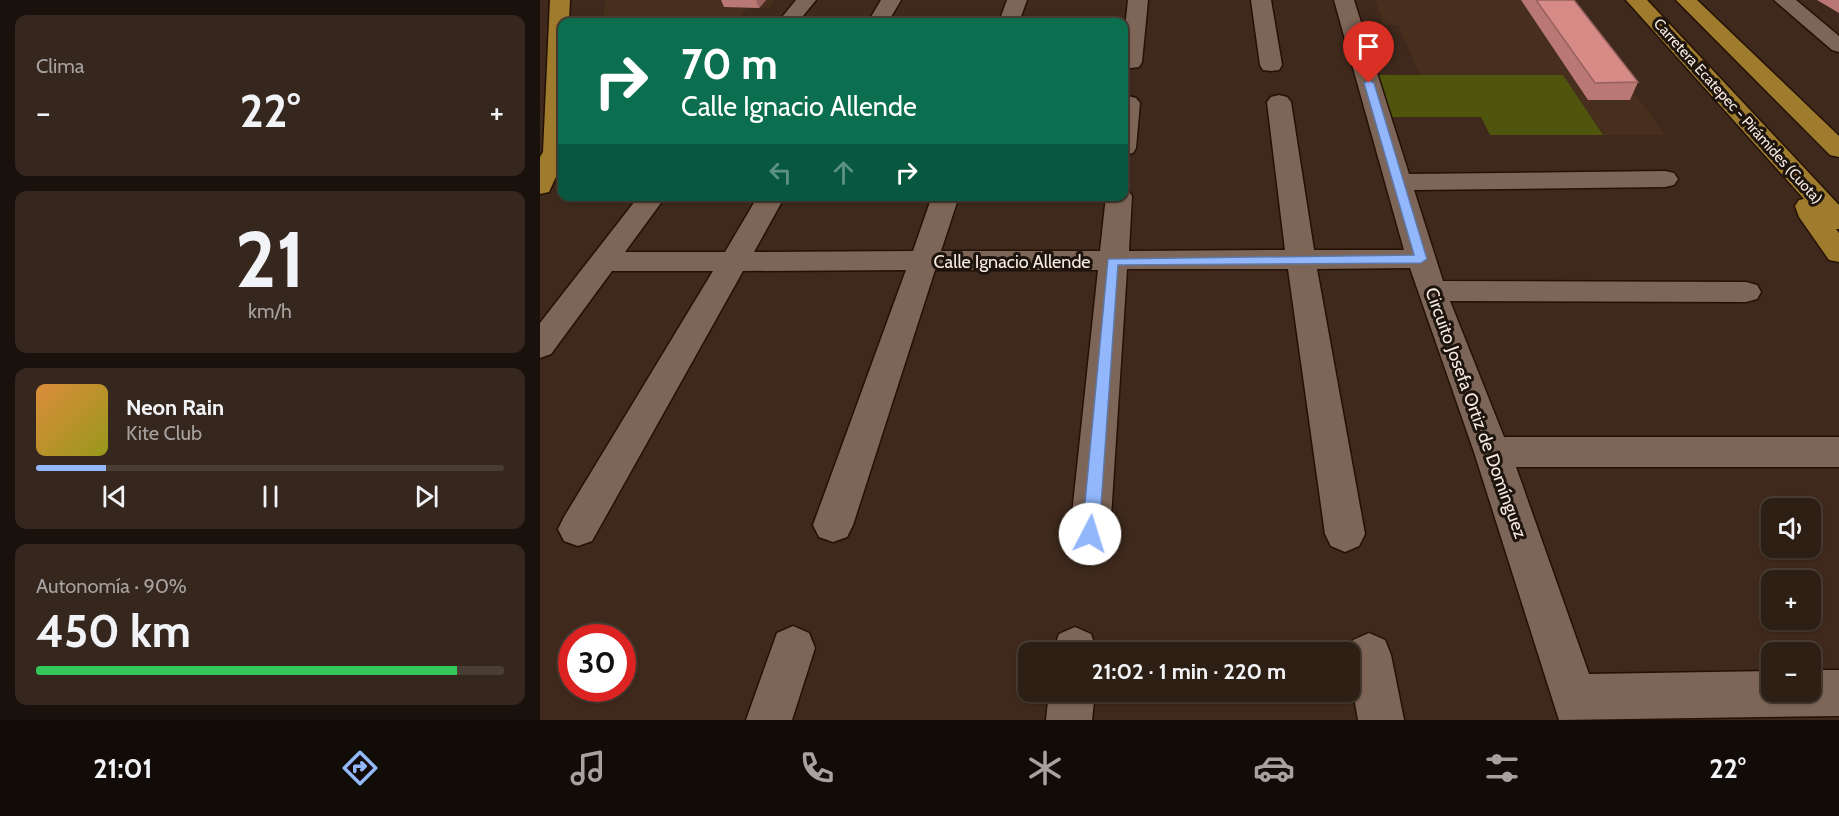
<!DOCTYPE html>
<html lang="es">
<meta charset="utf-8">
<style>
body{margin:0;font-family:Cabin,sans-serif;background:#36271e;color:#f1f3f6;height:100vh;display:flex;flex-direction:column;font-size:22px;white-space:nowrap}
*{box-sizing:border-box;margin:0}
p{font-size:20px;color:#a7a2a0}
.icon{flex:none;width:33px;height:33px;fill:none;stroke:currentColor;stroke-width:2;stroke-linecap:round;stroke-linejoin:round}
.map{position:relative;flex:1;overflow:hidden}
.panel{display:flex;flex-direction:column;gap:15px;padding:15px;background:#19110c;width:540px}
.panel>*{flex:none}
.banner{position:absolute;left:18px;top:18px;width:570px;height:183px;border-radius:12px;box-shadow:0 2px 4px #0004,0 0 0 2px #493d34;background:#0b6e4f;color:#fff;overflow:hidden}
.buttons{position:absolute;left:1221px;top:498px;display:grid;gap:12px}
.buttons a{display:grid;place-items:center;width:60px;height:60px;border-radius:12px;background:#2e1f15;box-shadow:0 2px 4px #0004,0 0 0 2px #493d34;font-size:30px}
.speed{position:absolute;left:18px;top:624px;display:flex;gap:12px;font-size:30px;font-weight:700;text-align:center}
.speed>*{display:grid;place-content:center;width:78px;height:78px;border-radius:50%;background:#2e1f15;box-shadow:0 2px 4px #0004,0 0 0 2px #493d34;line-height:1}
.speed .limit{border:9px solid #d22;background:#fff;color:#111}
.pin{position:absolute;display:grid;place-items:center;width:51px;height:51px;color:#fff;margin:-62px -26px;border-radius:50% 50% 50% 0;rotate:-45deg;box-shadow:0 0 6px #0007}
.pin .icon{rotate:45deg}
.me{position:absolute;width:66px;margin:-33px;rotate:5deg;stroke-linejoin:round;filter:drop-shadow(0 0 4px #0008)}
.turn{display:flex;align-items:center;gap:21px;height:126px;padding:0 24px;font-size:27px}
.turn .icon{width:78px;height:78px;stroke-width:2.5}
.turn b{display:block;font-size:42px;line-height:51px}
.lanes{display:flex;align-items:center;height:57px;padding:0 24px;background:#0003;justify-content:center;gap:30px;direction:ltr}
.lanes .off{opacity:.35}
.big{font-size:45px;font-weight:700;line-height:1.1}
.panel .card{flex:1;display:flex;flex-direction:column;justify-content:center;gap:9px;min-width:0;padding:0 21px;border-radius:12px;background:#36271e}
.panel .dial{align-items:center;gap:0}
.dial b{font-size:78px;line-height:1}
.song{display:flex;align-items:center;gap:18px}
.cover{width:72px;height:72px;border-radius:9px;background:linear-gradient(135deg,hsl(30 70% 55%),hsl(60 70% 35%))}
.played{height:6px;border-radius:3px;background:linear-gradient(90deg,#92b7fd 15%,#493d34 15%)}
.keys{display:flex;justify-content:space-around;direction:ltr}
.heat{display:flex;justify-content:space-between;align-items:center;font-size:33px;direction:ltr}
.charge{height:9px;border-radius:4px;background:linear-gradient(90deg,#34c759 90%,#493d34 0)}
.trip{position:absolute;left:478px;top:642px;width:342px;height:60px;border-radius:12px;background:#2e1f15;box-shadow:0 2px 4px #0004,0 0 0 2px #493d34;font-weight:700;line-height:60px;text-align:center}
.tab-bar{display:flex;height:96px;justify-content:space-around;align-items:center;background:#120c08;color:#a7a2a0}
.tab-bar .icon{width:42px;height:42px}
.tab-bar .selected{color:#92b7fd}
.tab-bar b{font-size:27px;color:#f1f3f6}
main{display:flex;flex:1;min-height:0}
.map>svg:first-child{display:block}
.built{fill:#482e1c}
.green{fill:#4f550c}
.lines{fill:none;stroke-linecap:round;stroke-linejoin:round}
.minor-casing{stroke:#241105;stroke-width:3}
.secondary-casing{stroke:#241105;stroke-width:3}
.motorway-casing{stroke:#241105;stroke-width:3}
.minor{fill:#7d6657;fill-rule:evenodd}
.secondary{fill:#7d6657;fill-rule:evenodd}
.motorway{fill:#9e7b2d;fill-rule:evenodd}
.wall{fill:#b97874}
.shaded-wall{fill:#96615e}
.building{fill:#d78b87;stroke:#96615e;stroke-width:1.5}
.route{fill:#92b7fd;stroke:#5f77a4;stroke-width:1.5}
.labels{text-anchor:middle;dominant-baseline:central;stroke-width:6;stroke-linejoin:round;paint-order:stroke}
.far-street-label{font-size:15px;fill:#f7eae1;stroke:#1e140e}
.street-label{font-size:18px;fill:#f7eae1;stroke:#1e140e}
</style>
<main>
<section class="panel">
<div class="card"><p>Clima</p>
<div class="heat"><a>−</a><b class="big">22°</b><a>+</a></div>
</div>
<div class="card dial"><b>21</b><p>km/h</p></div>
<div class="card">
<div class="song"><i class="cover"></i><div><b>Neon Rain</b><p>Kite Club</p></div></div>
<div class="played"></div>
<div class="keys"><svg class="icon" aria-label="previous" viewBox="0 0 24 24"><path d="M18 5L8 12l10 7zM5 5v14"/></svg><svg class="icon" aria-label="pause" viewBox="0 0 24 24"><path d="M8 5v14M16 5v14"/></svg><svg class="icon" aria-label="next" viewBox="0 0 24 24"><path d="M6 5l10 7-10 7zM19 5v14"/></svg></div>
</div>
<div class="card"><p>Autonomía · 90%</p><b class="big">450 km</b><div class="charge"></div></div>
</section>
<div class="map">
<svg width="1299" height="720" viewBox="0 0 1299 720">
<rect width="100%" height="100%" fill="#3e291c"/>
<!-- built -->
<path class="built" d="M65 0H236L229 8H207L195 22H63Z
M835 0H1024L1126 135H1063L1023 75H880L858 25H844Z"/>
<!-- green -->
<path class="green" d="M838 75H1023L1063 135H950L941 117H852Z"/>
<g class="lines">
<defs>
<path id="minor" d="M256 0H276L258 22H238Z
M341 0H361L348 22H328Z
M467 0H487L479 22H459Z
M588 0H608L602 62 599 67 591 68 584 67V38Z
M711 0H731L742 65 739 70 731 71 723 70 720 65Z
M794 0H814L869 174 1125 171 1134 173 1138 179 1134 185 1125 187 874 190 903 281 1206 282 1217 285 1221 292 1217 299 1206 302 910 301 964 437H1299V467H976L1049 674 1232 671V692H1270V670H1299V716L1019 720 934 452 870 268 777 269 825 534 819 546 805 552 791 546 785 534 748 269H587L570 533 564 545 550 550 536 545 530 533 558 270H395L313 525 307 537 293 542 279 537 273 525 366 270 203 271 52 541 38 546 24 541 18 529 24 517 173 271H72L11 354 0 358V323L99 196H126L85 252H185L218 196H245L214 252 373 251 392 196H419L401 251H560L566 196H584V189L588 190 592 196 589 251 745 250 727 102 731 97 739 95 747 97 751 102 774 250H864Z
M588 96 596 98 600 103 596 148 593 153 584 155V97Z
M253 626 269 633 275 648 252 720H206L237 633Z
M535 627 551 634 557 652H513L519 634Z
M829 633 845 640 851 655 864 720H818L810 674V652H808L813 640Z
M509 692H555L552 720H506Z"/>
<path id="secondary" d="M1234 0H1256L1299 36V52L1292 50Z"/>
<path id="motorway" d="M10 0H30L29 22H22V164L9 192 0 194V157L3 152Z
M1086 0H1107L1299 205V229H1296L1299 233V262L1289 260 1259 217 1255 206 1259 200 1264 199Z
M1136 0H1157L1299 136V157L1290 155Z"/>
</defs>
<!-- minor casing -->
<use href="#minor" class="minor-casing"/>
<!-- secondary casing -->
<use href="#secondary" class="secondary-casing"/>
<!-- motorway casing -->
<use href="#motorway" class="motorway-casing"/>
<!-- minor -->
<use href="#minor" class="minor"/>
<!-- secondary -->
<use href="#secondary" class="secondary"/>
<!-- motorway -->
<use href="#motorway" class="motorway"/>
</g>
<!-- wall -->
<path class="wall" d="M181 0H226L219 8 184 7Z
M981 0H1034L1098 82 1090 100H1048Z
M1277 0H1299V13Z"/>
<!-- shaded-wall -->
<path class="shaded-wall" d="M216 0H226L219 8Z"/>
<!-- building -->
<path class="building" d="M996 0H1034L1098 82 1055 83Z"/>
<!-- route -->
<path class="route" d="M829 80 834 83 887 259 881 263 578 265 559 534 556 539 550 541 545 539 542 534 568 259 874 255 824 83Z"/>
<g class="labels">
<!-- far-street labels -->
<g class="far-street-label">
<text transform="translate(1198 111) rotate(48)">Carretera Ecatepec - Pirámides (Cuota)</text>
</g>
<!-- street labels -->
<g class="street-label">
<text x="472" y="262">Calle Ignacio Allende</text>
<text transform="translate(936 413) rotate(70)">Circuito Josefa Ortiz de Domínguez</text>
</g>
</g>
</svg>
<div class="buttons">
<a><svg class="icon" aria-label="sound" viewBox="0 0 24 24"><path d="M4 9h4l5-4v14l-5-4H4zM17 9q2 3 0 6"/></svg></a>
<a>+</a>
<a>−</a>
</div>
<div class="speed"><div class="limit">30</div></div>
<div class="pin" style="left:829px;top:83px;background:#d93025"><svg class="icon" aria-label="arrive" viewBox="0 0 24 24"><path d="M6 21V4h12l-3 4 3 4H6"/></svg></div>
<svg class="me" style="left:550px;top:534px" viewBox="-20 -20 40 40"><circle r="19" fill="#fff"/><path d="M0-13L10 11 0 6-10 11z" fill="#92b7fd"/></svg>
<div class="trip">21:02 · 1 min · 220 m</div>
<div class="banner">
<div class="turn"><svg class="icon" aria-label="right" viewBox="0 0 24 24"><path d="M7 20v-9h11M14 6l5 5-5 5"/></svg><div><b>70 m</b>Calle Ignacio Allende</div></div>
<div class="lanes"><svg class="icon off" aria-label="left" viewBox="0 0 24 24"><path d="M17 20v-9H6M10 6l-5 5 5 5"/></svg><svg class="icon off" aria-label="ahead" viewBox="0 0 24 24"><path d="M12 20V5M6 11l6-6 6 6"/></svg><svg class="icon" aria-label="right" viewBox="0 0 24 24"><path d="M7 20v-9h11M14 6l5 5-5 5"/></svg></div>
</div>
</div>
</main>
<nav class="tab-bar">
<b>21:01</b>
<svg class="icon selected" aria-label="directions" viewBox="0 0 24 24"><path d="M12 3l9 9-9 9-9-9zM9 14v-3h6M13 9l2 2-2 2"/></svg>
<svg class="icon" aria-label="music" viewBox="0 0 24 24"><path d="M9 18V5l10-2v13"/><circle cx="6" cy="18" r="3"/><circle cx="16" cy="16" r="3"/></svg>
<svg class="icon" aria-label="phone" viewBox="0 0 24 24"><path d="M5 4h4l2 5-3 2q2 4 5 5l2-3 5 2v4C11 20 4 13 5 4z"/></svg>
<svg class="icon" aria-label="climate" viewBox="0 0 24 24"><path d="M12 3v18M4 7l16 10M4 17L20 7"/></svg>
<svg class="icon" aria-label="car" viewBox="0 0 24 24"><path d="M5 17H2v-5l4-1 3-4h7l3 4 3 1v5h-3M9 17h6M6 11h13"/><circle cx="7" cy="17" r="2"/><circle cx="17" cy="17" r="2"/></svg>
<svg class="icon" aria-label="filters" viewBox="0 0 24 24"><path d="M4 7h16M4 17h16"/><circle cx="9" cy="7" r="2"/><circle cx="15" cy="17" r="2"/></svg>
<b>22°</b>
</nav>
